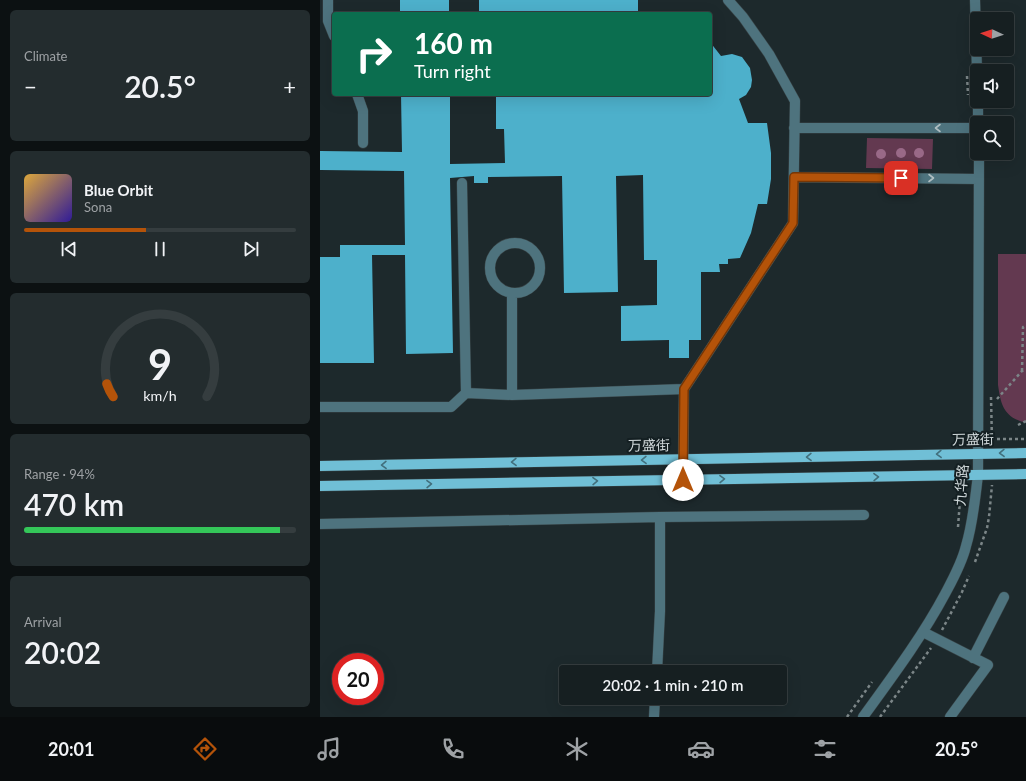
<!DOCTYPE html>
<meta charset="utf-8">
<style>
body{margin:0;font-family:Lato,"Noto Sans SC",sans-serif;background:#232c2e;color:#f1f3f6;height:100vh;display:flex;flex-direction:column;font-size:15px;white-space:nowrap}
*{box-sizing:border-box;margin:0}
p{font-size:13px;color:#9ea2a5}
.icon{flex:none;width:22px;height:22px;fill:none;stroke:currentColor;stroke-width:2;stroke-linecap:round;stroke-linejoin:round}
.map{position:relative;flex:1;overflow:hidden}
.details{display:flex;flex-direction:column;gap:10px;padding:10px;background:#0c1112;width:320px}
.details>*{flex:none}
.banner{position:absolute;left:12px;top:12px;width:380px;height:84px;border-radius:4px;box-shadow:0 4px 16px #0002,0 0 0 1px #353d3f;background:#0b6e4f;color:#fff;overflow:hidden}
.needle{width:26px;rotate:273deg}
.fabs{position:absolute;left:650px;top:12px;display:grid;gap:8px}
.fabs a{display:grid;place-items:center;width:44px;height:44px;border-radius:4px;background:#161f21;box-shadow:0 4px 16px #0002,0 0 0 1px #353d3f;font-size:20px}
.speed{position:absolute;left:12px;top:653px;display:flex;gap:8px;font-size:20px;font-weight:700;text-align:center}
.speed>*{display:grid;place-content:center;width:52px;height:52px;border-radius:50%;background:#161f21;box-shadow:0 4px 16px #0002,0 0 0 1px #353d3f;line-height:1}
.speed .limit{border:6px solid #d22;background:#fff;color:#111}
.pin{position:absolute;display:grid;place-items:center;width:34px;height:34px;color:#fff;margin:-17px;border-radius:8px;box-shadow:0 2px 6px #0006}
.me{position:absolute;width:44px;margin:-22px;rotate:0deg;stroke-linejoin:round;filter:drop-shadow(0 0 3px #0008)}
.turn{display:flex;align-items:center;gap:14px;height:84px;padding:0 16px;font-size:18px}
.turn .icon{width:52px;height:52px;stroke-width:2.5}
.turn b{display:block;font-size:28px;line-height:34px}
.big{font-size:30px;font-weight:600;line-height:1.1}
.details .tile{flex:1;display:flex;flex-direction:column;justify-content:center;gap:6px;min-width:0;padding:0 14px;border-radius:6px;background:#232c2e}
.details .dial{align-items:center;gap:0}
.dial svg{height:104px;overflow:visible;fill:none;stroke:#353d3f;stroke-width:7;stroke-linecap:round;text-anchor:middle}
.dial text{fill:#f1f3f6;stroke:none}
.song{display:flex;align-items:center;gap:12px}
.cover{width:48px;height:48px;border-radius:6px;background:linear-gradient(135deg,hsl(40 70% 55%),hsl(250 70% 35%))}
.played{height:4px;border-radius:2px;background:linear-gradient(90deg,#b45309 45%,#353d3f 45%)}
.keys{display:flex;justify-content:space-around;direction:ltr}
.heat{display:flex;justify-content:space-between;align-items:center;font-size:22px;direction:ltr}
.charge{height:6px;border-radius:3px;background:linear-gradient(90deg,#34c759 94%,#353d3f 0)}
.trip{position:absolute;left:239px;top:665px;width:228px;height:40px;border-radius:4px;background:#161f21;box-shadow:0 4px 16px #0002,0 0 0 1px #353d3f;font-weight:600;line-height:40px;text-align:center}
.tab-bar{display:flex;height:64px;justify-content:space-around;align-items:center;background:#090c0d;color:#9ea2a5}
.tab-bar .icon{width:28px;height:28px}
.tab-bar .selected{color:#b45309}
.tab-bar b{font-size:18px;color:#f1f3f6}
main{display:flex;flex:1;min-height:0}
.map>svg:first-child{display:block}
.green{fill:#633950}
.building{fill:#4db0cb}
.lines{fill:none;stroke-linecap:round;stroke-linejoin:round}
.minor-casing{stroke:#394548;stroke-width:11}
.major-casing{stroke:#394548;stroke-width:11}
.path{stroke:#7c8688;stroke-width:2.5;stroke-dasharray:3 3;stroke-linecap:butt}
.minor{stroke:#4e737e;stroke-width:10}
.major{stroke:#70bfd6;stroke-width:10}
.tree{fill:#996987}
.oneway{stroke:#afbec2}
.oneway2{stroke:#426f7c}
.route-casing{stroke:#753606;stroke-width:10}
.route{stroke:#b45309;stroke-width:7}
.labels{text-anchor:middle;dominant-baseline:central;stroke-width:4;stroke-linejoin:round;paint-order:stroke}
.street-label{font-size:14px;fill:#cfd7d9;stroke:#141f22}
</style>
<main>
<section class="details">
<div class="tile"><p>Climate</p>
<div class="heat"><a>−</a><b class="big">20.5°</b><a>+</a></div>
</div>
<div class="tile">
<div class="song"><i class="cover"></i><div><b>Blue Orbit</b><p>Sona</p></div></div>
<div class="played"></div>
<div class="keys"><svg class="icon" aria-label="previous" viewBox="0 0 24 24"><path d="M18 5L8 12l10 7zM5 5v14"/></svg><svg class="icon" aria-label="pause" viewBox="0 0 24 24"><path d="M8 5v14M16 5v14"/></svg><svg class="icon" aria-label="next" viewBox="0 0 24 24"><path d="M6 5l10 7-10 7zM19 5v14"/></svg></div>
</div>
<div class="tile dial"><svg viewBox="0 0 100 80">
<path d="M14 69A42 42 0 1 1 86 69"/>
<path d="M14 69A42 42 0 0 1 9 59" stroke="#b45309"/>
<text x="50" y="56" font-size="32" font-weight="700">9</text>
<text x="50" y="72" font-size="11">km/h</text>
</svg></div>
<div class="tile"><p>Range · 94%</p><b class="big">470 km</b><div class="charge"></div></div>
<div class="tile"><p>Arrival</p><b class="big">20:02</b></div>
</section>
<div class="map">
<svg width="706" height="717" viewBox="0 0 706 717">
<rect width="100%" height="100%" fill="#1d292c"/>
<!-- green -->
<path class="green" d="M547 138 613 139 612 169 546 168Z
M678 254H706V423C684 417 681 406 678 385Z"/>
<!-- building -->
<path class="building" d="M80 0H129V14H80Z
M159 0H318V14H159Z
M390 42 401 56 412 54 422 57 430 68 432 80 431 87 426 95 419 99 428 123H447L451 153V179L447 204H438L431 233 420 258 408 259V264H399L400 272H381V340H369V358H349V340L301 341V306L337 305V260H324L323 175 296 176 298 292 244 293 242 176 168 177V183H154V176L130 178 133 353 86 354 85 255H52L54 363H0V257H20V245H85L84 171 0 170V151L82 152 81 94H130V164L185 163 184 129H176V94H390Z"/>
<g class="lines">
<defs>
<path id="minor" d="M8 0V21L14 36
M655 0 657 71
M37 94 43 111V143
M658 101V123
M474 128H657
M474 177 659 179
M142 183 146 393 192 395 364 389
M170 268a25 25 0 1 1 50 0a25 25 0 1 1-50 0Z
M192 395V294
M0 407H131L146 393
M363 480 364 389 473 223 475 101 449 54 423 17 408 0
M0 524 340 517 544 515
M603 632 668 665 630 717
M653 658 684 597
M337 672 340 611V517
M334 717 335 698
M543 717C572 677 602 637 625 594 633 579 642 563 646 546 653 523 655 499 658 475L659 153"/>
<path id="major" d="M0 466 706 453
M0 486 706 474"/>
</defs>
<!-- minor casing -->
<use href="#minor" class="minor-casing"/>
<!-- major casing -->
<use href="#major" class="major-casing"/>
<!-- path -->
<path class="path" d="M647 76 648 95
M702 371 703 327 706 325
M671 397 672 442
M677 399 702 371 706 370
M698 425 706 421
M671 439H706
M638 527 641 486
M655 562 667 528 669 517 672 485
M622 630 642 592 649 576
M527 717 552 682
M560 717 611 648"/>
<!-- minor -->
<use href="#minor" class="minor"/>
<!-- major -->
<use href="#major" class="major"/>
</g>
<!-- trees -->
<g class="tree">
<circle cx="581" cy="153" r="5"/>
<circle cx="599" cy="153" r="5"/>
<circle cx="561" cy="154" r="5"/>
</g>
<!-- one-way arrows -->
<defs><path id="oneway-chevron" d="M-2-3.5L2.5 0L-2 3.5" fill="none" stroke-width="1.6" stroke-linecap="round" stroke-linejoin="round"/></defs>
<g class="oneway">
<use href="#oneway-chevron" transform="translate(618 128) rotate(180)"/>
<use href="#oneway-chevron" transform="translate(611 178)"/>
</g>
<g class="oneway2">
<use href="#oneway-chevron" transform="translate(682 453) rotate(179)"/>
<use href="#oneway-chevron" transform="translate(619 454) rotate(178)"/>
<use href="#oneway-chevron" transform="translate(489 457) rotate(179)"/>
<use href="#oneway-chevron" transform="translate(324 460) rotate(179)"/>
<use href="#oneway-chevron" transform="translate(194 462) rotate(179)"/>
<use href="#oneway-chevron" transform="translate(64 465) rotate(179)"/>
<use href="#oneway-chevron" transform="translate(556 477) rotate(-1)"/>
<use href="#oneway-chevron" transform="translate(402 479) rotate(-1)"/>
<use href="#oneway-chevron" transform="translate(275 481) rotate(-1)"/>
<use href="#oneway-chevron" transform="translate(109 484) rotate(-1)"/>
</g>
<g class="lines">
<defs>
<path id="route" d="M363 480 364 389 473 223 474 177 581 178"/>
</defs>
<!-- route casing -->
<use href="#route" class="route-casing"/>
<!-- route -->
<use href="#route" class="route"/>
</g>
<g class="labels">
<!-- street labels -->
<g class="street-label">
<text transform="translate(653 439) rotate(-1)">万盛街</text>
<text transform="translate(329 445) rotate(-1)">万盛街</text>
<text transform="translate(641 485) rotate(-85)">九华路</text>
</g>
</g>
</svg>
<div class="fabs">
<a><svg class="needle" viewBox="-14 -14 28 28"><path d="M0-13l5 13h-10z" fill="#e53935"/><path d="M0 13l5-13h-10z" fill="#9ea2a5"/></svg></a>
<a><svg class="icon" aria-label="sound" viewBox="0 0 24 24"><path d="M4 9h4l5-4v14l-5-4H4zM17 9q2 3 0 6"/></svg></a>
<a><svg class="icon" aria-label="search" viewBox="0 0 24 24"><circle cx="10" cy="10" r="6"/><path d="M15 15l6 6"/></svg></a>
</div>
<div class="speed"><div class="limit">20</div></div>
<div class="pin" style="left:581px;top:178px;background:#d93025"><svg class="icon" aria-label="arrive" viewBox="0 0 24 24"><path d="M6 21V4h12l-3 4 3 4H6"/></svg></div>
<svg class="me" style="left:363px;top:480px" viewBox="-20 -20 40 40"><circle r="19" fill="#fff"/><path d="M0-13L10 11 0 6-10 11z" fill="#b45309"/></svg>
<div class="trip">20:02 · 1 min · 210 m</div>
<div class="banner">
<div class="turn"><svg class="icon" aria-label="right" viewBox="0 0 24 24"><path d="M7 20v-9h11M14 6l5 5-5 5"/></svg><div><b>160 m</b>Turn right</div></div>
</div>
</div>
</main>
<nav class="tab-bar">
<b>20:01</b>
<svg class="icon selected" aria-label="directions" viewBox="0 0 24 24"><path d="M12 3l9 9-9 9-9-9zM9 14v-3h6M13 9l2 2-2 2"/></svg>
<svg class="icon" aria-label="music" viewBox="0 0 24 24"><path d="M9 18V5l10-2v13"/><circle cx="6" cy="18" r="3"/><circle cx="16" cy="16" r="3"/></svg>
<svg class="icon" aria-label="phone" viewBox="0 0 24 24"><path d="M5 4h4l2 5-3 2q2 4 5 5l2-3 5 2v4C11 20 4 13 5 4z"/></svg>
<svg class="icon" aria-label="climate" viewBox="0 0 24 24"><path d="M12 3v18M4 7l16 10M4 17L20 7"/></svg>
<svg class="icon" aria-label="car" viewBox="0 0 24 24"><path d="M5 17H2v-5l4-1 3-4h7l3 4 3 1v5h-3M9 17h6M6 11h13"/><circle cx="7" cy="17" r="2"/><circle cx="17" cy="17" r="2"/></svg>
<svg class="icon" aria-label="filters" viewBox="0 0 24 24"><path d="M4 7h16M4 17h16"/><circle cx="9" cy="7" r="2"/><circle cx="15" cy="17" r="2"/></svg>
<b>20.5°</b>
</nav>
